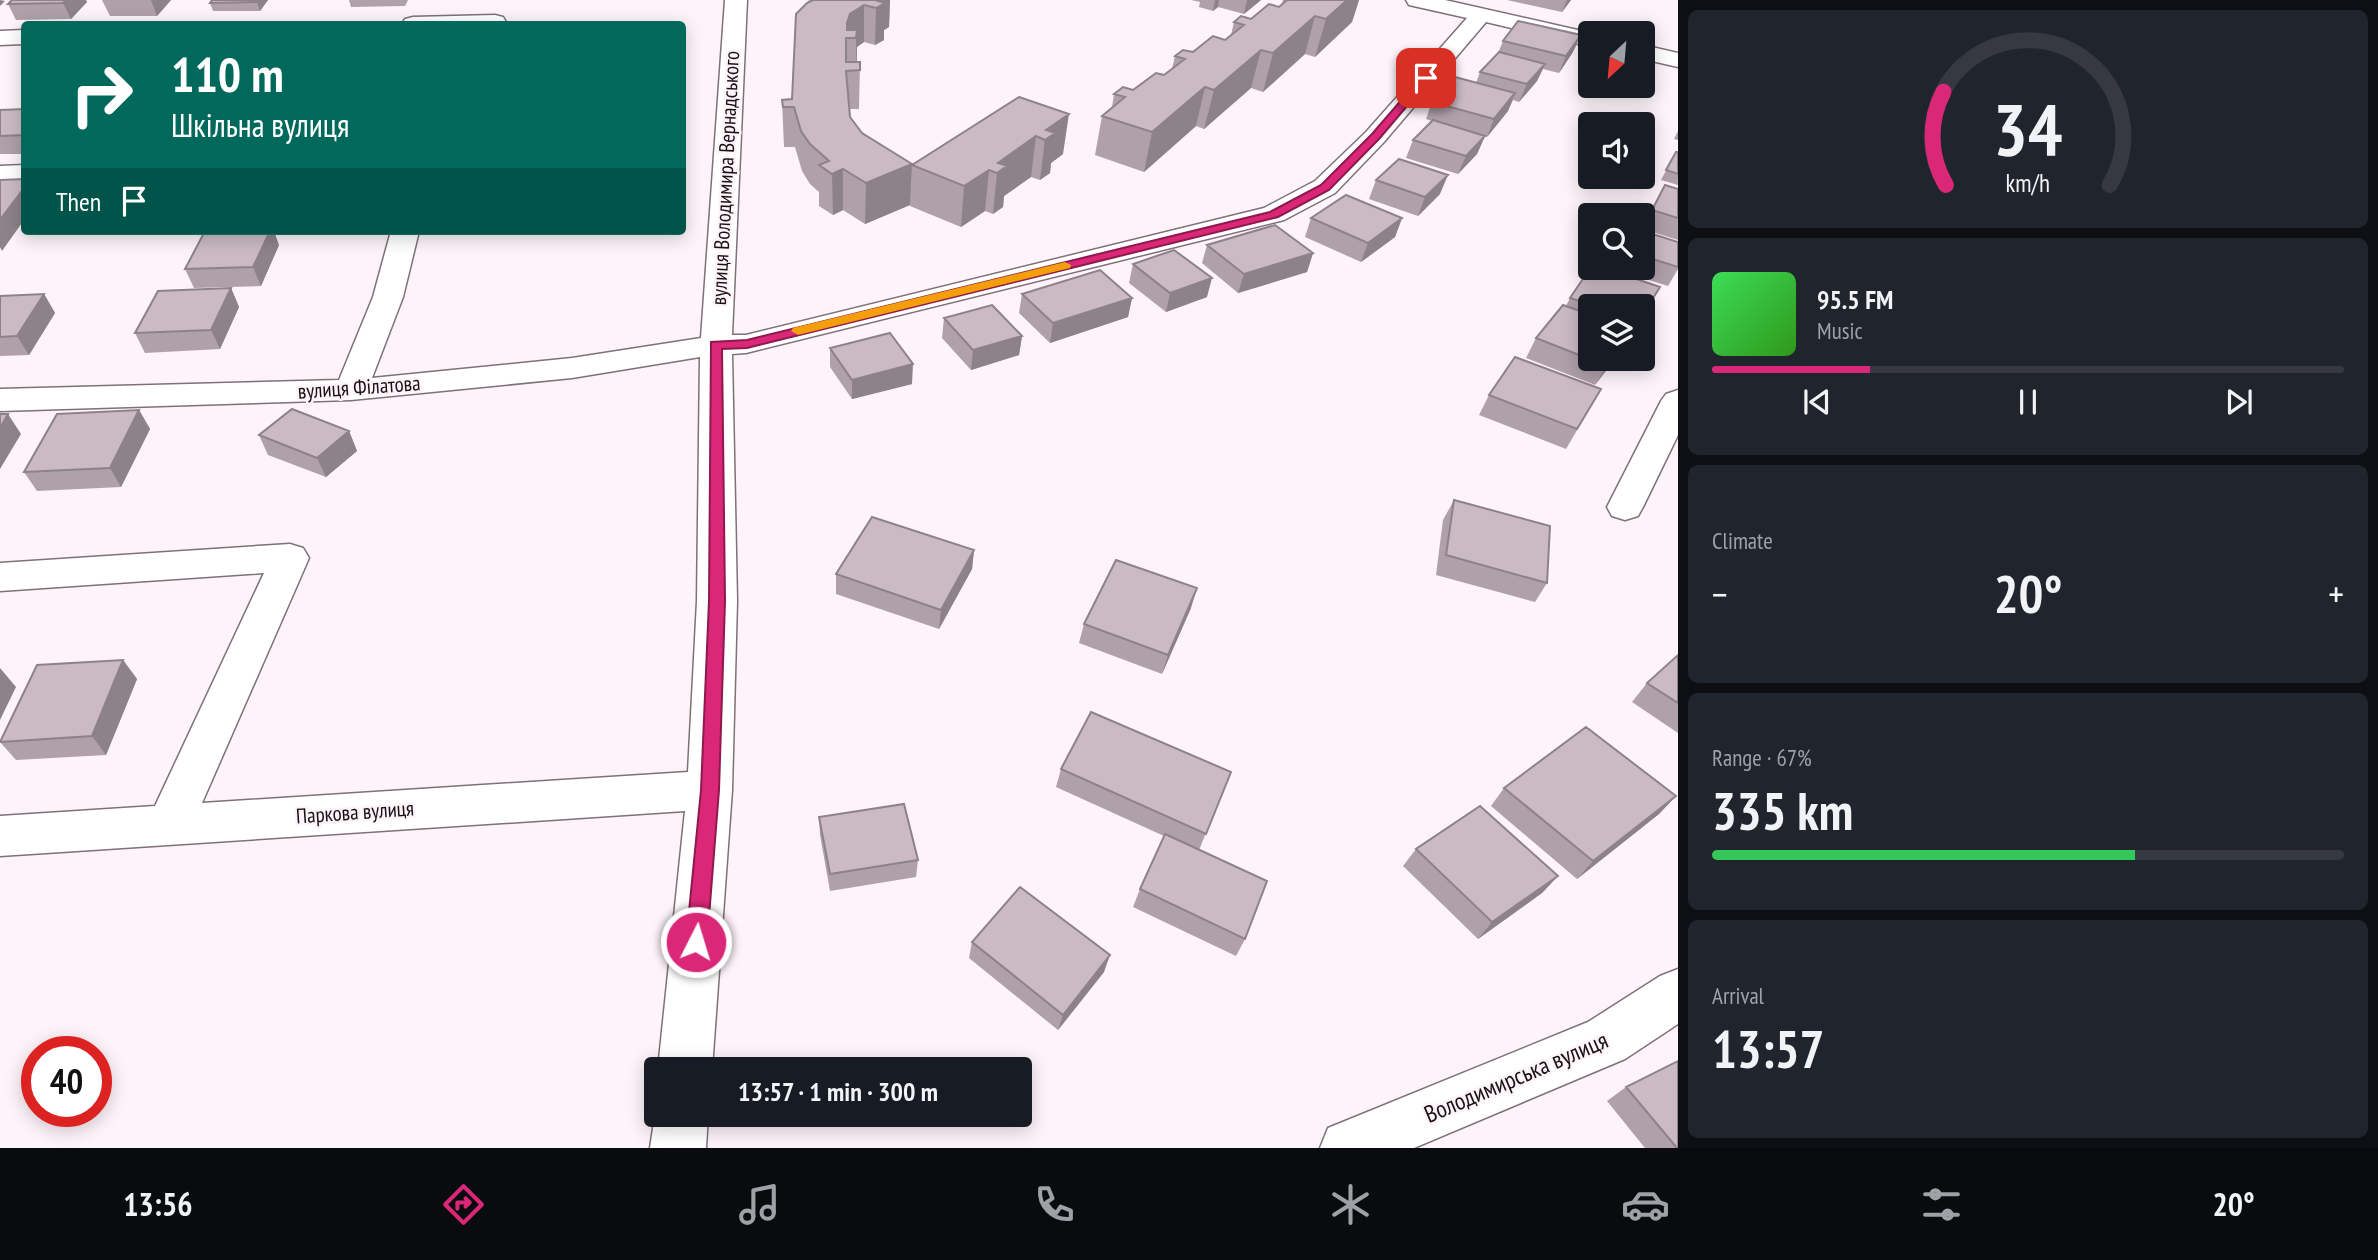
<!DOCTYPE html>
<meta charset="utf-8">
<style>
body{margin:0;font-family:"PT Sans Narrow",sans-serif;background:#20242c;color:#f1f3f6;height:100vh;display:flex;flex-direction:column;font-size:26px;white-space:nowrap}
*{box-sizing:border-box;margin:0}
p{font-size:23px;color:#9ea1a6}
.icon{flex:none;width:38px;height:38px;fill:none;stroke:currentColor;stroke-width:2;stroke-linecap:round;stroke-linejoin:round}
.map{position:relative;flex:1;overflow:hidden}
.details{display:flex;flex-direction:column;gap:10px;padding:10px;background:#0d0f14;width:700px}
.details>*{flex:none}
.guide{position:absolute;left:21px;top:21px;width:665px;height:214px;border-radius:7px;box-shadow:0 4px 18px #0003;background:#00695c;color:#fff;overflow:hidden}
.needle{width:46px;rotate:206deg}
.tools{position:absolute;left:1578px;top:21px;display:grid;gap:14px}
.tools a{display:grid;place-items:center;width:77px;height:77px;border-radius:7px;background:#171b24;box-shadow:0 4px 18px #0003;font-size:35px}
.speed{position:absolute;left:21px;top:1036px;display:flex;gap:14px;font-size:35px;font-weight:700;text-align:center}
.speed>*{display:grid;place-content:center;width:91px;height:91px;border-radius:50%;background:#171b24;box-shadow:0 4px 18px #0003;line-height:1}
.speed .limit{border:10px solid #d22;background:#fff;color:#111}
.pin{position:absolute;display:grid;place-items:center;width:60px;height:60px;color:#fff;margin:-30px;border-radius:14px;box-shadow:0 4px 10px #0006}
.me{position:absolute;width:77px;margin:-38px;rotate:5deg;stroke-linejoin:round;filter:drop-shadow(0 0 5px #0008)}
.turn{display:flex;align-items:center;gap:24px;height:147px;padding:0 35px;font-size:32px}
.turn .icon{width:91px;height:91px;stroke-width:2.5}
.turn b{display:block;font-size:49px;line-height:60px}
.then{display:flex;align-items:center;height:66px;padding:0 35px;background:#0003;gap:14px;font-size:26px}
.big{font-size:52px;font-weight:700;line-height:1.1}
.details .widget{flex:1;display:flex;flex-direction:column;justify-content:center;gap:10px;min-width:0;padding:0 24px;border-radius:10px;background:#20242c}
.details .dial{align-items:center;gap:0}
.dial svg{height:182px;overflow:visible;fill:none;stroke:#363941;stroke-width:7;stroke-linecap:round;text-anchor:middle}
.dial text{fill:#f1f3f6;stroke:none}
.song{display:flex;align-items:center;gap:21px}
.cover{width:84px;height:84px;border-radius:10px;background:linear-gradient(135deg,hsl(130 70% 55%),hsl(110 70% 35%))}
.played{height:7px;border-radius:4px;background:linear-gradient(90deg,#db2777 25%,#363941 25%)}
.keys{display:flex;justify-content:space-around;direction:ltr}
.heat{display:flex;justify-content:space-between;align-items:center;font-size:38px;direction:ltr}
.charge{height:10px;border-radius:5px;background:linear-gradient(90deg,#34c759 67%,#363941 0)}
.trip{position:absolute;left:644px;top:1057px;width:388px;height:70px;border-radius:7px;background:#171b24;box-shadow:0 4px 18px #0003;font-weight:700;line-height:70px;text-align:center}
.tab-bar{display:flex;height:112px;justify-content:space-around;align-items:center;background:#090b0e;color:#9ea1a6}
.tab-bar .icon{width:49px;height:49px}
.tab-bar .current{color:#db2777}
.tab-bar b{font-size:32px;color:#f1f3f6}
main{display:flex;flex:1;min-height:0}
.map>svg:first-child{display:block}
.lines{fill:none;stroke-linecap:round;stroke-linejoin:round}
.minor-casing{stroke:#7f7079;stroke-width:3}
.minor{fill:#fff;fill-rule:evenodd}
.wall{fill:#afa0a9}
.shaded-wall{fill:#8e8289}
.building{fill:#cbbac4;stroke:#8e8289;stroke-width:2}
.route{fill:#db2777;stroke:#8e194d;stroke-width:2}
.slow{fill:#f59e0b}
.labels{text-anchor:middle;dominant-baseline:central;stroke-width:5;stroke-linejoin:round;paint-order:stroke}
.street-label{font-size:21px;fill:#181215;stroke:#fdf3f9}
.near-street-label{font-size:24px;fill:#181215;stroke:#fdf3f9}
</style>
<main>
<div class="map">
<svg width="1678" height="1148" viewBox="0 0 1678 1148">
<rect width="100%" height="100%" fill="#fdf3f9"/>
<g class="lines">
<defs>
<path id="minor" d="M725 0H747L732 335H746L1264 208 1315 181 1366 132 1467 18 1409 5 1406 0H1445L1591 33V47L1486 22 1384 142 1335 193 1284 220 746 353 732 354 737 601 732 790 712 1069H658L685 811 0 856V816L155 806 264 573 0 591V563L290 544 303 548 309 558 202 803 688 772 697 601 700 357 572 378 351 400 0 411V389L339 380 373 297 391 231H419L403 297 372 378 572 358 701 338Z
M495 15 503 17 506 22 504 24H402L405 19 413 17Z
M24 30V44L0 45V31Z
M1643 45 1678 53V67L1643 59Z
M24 165V181L0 182V166Z
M1678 390V435L1643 507 1638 516 1625 520 1612 516 1607 507 1661 401 1666 394Z
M1678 969V1024L1625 1059 1414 1148H1320L1328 1128 1588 1022 1660 976Z
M656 1109V1115H708L706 1148H650Z"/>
</defs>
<!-- minor casing -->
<use href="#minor" class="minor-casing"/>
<!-- minor -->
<use href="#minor" class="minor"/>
</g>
<!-- wall -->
<path class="wall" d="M12 0H86L87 2 71 19 16 20 8 4Z
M102 0H171L157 16H110Z
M212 0H268L260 11H213L210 3Z
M349 0H408L405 6 351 7Z
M807 0H890L889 27 884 30V40L875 45 864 42 857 47V62H860L859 109H850V117L862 133 912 164 910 205 865 224 843 210 833 215 819 206V192L810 184 802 171 795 147H784L782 100 792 99 811 1Z
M1191 0H1261L1244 14 1218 7 1213 11 1199 7 1200 2Z
M1283 0H1359L1352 22 1315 57 1305 54 1263 92 1251 88 1204 129 1196 126 1144 172 1095 155 1102 116 1112 107 1114 94 1133 90 1164 75 1172 69 1175 56 1193 52 1225 40 1231 35 1234 22 1251 19 1279 7 1282 4Z
M1507 0H1571L1562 12Z
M1503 41 1573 52 1559 73 1543 69 1537 81 1519 102 1513 100 1508 111 1487 137 1485 136 1477 154 1458 174 1406 158 1413 140 1432 121 1426 119 1432 102 1476 83 1480 72 1498 53Z
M1019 97 1063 154 1051 163 1050 173 1040 180 1031 177 1004 196 1003 207 993 214 985 211 961 227 910 206 912 165Z
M24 109V154H0V110Z
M1678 131V140L1674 139Z
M1676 152H1678V185L1661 180Z
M1376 180 1440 194 1418 216 1369 199Z
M1665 185 1678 189V240L1643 229V226Z
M1311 218H1402L1395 237 1361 262 1305 237Z
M1643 231 1678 242V269L1668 286 1612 268H1643Z
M1591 238V261L1581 257Z
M279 245 261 286 194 288 185 269Z
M1207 245 1313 253 1307 272 1238 293 1202 263Z
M1133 264 1207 297 1166 312 1129 283Z
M231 288 239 307 220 349 145 353 135 333Z
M44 294 55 313 29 355 0 356V296Z
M1022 294 1132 298 1128 317 1050 343 1019 313Z
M1570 298 1643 306H1591V359H1615L1595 385 1526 358 1536 338 1566 306Z
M944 318 1022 336 1019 355 971 370 942 338Z
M830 348 912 384 852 399 830 367Z
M1601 389 1566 449 1479 415 1489 395Z
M139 410 150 429 121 487 37 491 24 472Z
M349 431 357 451 326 477 268 455 259 435Z
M1454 500 1547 583 1535 602 1436 575 1443 520Z
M974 550 972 569 939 629 836 594V574Z
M1191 608 1162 674 1079 643 1084 624Z
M1678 655V733L1632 702 1647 683Z
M123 660 137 679 106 755 16 760 0 742Z
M1061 769 1231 772 1199 850 1245 939 1236 956 1133 907 1140 889 1164 836 1056 787Z
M1504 788 1676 796 1659 814 1577 879 1491 806Z
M819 817 918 860 916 877 830 891 820 835Z
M1416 849 1558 876 1542 893 1478 939 1403 866Z
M972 942 1104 972 1058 1030 969 958Z
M1626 1087 1678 1148H1645L1607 1101Z"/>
<!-- shaded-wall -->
<path class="shaded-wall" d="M0 0 5 1 0 6Z
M66 0H86L87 2 71 19 63 3Z
M151 0H171L157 16Z
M259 0H268L260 11 257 2Z
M875 0H890L889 27 884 30V40L875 45 876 8Z
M1215 0H1219L1218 7 1213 11Z
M1247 0H1261L1244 14Z
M1347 0H1359L1352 22 1315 57 1326 19Z
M1567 0H1571L1562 12Z
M864 5V42L857 47 856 70V38H846L847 23 850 14Z
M1315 16 1305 54 1263 92 1273 53Z
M1581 35 1573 52 1559 73 1566 56Z
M1261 50 1251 88 1204 129 1214 90Z
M1545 64 1537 81 1519 102 1527 84Z
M1205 87 1196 126 1144 172 1152 132Z
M1515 93 1508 111 1487 137 1494 119Z
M1069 114 1063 154 1051 163 1050 173 1040 180 1046 130Z
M1036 136 1031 177 1004 196 1003 207 993 214 998 163Z
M1485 136 1477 154 1458 174 1466 156Z
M912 164 910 205 865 224 866 183Z
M843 169V210L833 215 832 174Z
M989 170 985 211 961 227 964 186Z
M1448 175 1440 194 1418 216 1425 197Z
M24 188V220L2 251 0 247V220Z
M1402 218 1395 237 1361 262 1368 243Z
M270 231H274L279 245 261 286 253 267Z
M1313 253 1307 272 1238 293 1244 274Z
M1212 278 1207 297 1166 312 1170 293Z
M231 288 239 307 220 349 211 330Z
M44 294 55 313 29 355 17 336Z
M1132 298 1128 317 1050 343 1053 323Z
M1022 336 1019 355 971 370 973 350Z
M1612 359H1615L1595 385 1607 366Z
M913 364 912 384 852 399V380Z
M139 410 150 429 121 487 110 468Z
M8 414 21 434 0 469V428Z
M349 431 357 451 326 477 317 458Z
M974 550 972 569 939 629 941 610Z
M1197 588 1191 608 1162 674 1168 655Z
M123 660 137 679 106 755 92 736Z
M0 668 16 687 0 720Z
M1676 796 1659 814 1577 879 1593 861Z
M1558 876 1542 893 1478 939 1492 922Z
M1110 955 1104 972 1058 1030 1063 1015Z"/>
<!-- building -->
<path class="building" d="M12 0H66L63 3 8 4Z
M212 0H259L257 2 210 3Z
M813 0H875L885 3 876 8 864 5 850 14 847 23V30H857L856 38H846V62H860V70L846 71 850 117 862 133 912 164 866 183 843 169 832 174 819 165 829 161 810 144 801 131 794 107H783L782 100 792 99 796 14 807 3Z
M1287 0H1347L1326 19 1315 16 1273 53 1261 50 1214 90 1205 87 1152 132 1102 116 1125 97 1114 94 1123 87 1133 90 1156 73 1164 75 1185 59 1175 56 1183 50 1193 52 1213 36 1225 40 1244 25 1234 22 1241 16 1251 19 1269 4 1279 7Z
M1518 21 1581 35 1566 56 1503 41Z
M377 23 376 24H330Z
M1499 52 1545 64 1527 84 1480 72Z
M1455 77 1515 93 1494 119 1432 102Z
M1019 97 1069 114 1046 130 1055 133 1045 140 1036 136 998 163 1007 166 997 173 989 170 964 186 912 165Z
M24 109V135L0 136V110Z
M1433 120 1485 136 1466 156 1413 140Z
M1676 152H1678V174L1666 170Z
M1399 159 1448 175 1425 197 1376 180Z
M24 179V188L0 220V180Z
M1665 185 1678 189V218L1652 210Z
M1346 195 1402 218 1368 243 1311 218Z
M1275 225 1313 253 1244 274 1207 245Z
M205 231H270L253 267 185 269Z
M1643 231 1678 242V267L1643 256Z
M1174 250 1212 278 1170 293 1133 264Z
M1591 267 1604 268 1660 287 1643 314V306H1595L1570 298Z
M1100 270 1132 298 1053 323 1022 294Z
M231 288 211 330 135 333 158 291Z
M44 294 17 336 0 337V296Z
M992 305 1022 336 973 350 944 318Z
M1563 305 1591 315V359H1612L1607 366 1536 338Z
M890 333 913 364 852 380 830 348Z
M1515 357 1601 389 1577 429 1489 395Z
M292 409 349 431 317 458 259 435Z
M139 410 110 468 24 472 57 414Z
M0 414H8L0 428Z
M1454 500 1550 526 1547 583 1446 555Z
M872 517 974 550 941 610 836 574Z
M1116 560 1197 588 1168 655 1084 624Z
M1678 655V703L1647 683Z
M123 660 92 736 0 742 37 665Z
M1091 712 1231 772 1206 834 1061 769Z
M1586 727 1676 796 1593 861 1504 788Z
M904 804 918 860 830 874 819 817Z
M1480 806 1558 876 1492 922 1416 849Z
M1165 834 1267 881 1245 939 1140 889Z
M1020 887 1110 955 1063 1015 972 942Z
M1678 1061V1148H1677L1626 1087Z"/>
<!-- route -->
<path class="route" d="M1423 75 1431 78 1379 139 1329 190 1278 217 747 348 722 349 725 601 719 790 707 942 704 949 696 952 689 949 686 942 701 790 709 601 711 342 747 340 1270 212 1321 185 1372 134Z"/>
<!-- slow -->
<path class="slow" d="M1065 262 1071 265 1070 268 798 335 791 331 793 328Z"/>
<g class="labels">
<!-- street labels -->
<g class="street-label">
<text transform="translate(725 178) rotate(-87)">вулиця Володимира Вернадського</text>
<text transform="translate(359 387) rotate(-4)">вулиця Філатова</text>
<text transform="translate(355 812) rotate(-4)">Паркова вулиця</text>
</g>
<!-- near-street labels -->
<g class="near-street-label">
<text transform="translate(1516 1077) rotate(-23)">Володимирська вулиця</text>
</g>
</g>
</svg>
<div class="tools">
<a><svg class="needle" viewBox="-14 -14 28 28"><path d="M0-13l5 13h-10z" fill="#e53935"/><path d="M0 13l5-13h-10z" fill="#9ea1a6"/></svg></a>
<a><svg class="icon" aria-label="sound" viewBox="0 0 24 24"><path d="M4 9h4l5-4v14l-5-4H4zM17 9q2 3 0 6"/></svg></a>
<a><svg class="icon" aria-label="search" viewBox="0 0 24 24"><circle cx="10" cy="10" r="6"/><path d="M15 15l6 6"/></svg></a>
<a><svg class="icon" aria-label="layers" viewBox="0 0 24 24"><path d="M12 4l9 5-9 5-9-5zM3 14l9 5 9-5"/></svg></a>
</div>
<div class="speed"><div class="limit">40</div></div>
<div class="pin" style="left:1426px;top:78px;background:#d93025"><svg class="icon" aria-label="arrive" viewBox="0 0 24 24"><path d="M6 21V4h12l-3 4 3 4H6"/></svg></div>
<svg class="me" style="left:696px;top:942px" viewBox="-20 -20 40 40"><circle r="17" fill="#db2777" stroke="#fff" stroke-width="3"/><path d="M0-11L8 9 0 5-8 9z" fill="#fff"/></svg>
<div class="trip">13:57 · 1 min · 300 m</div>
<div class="guide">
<div class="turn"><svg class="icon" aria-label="right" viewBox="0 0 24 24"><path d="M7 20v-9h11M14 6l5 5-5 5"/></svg><div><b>110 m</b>Шкільна вулиця</div></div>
<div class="then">Then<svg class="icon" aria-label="arrive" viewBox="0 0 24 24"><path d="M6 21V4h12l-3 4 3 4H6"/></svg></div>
</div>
</div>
<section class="details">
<div class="widget dial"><svg viewBox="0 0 100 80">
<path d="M14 69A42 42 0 1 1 86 69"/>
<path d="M14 69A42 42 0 0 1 13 28" stroke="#db2777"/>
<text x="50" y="56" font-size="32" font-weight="700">34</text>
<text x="50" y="72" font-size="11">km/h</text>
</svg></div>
<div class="widget">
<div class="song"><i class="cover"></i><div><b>95.5 FM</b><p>Music</p></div></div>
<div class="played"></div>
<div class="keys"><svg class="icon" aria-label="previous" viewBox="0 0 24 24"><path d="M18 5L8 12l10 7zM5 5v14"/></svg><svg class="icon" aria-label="pause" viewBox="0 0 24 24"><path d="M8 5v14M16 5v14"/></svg><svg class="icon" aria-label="next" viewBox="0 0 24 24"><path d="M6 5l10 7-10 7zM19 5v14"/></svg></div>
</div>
<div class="widget"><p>Climate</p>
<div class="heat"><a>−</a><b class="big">20°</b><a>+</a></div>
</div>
<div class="widget"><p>Range · 67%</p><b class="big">335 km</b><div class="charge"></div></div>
<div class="widget"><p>Arrival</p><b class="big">13:57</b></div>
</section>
</main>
<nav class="tab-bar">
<b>13:56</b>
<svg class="icon current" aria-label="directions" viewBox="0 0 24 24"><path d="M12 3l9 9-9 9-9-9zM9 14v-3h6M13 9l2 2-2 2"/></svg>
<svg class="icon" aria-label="music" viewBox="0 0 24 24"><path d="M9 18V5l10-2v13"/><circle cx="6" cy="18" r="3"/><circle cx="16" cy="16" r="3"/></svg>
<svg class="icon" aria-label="phone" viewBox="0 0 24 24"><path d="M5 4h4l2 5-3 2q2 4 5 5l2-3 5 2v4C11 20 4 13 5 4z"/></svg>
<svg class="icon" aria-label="climate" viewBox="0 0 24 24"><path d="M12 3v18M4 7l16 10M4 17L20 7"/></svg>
<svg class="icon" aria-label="car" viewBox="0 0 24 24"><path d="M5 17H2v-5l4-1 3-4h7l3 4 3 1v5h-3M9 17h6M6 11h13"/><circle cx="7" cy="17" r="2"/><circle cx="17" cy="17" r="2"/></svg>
<svg class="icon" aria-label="filters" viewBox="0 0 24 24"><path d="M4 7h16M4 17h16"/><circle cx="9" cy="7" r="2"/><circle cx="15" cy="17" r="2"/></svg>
<b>20°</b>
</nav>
